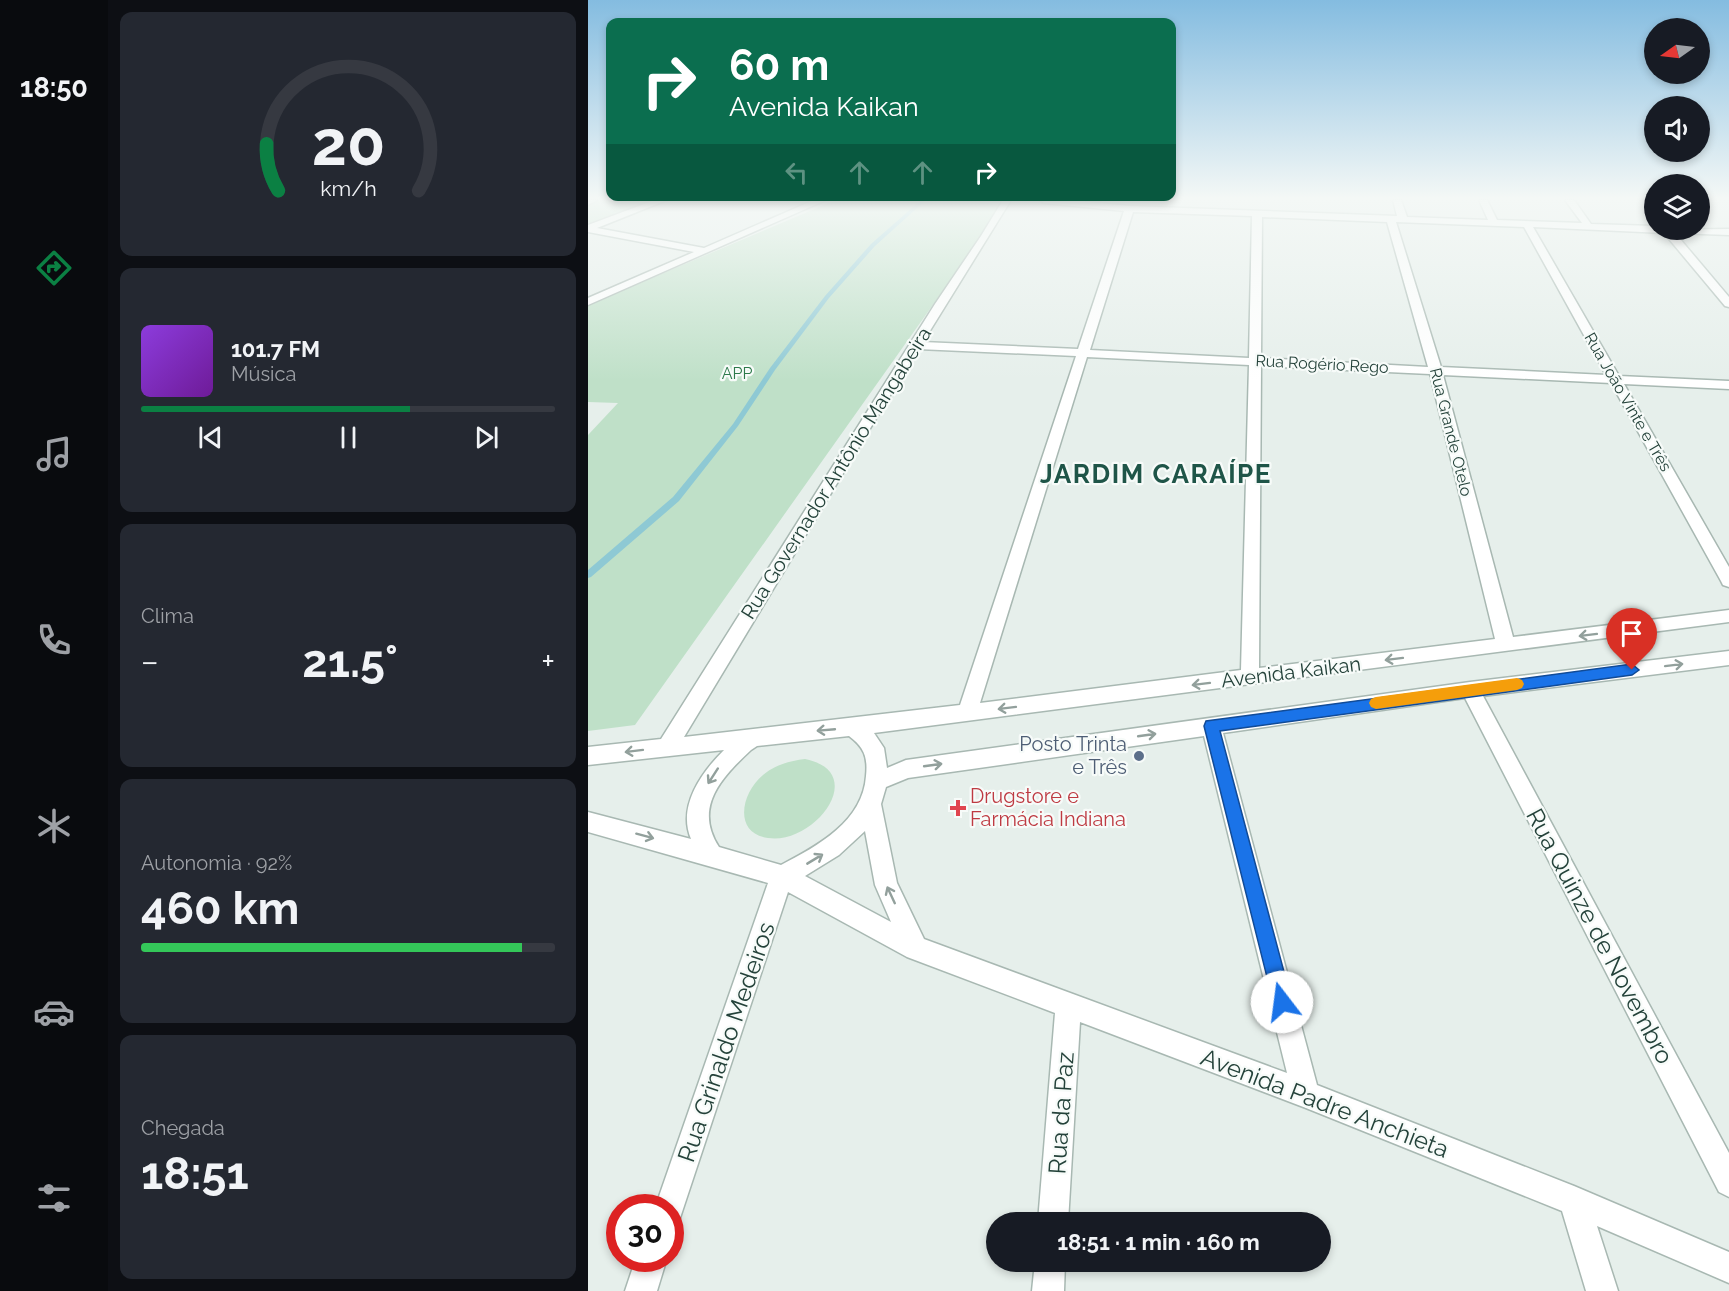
<!DOCTYPE html>
<html lang="pt">
<meta charset="utf-8">
<style>
body{margin:0;font-family:Raleway,sans-serif;background:#242831;color:#f1f3f6;height:100vh;display:flex;flex-direction:column;font-size:22px;white-space:nowrap}
*{box-sizing:border-box;margin:0}
p{font-size:20px;color:#9ea1a6}
.icon{flex:none;width:33px;height:33px;fill:none;stroke:currentColor;stroke-width:2;stroke-linecap:round;stroke-linejoin:round}
.map{position:relative;flex:1;overflow:hidden}
.panel{display:flex;flex-direction:column;gap:12px;padding:12px;background:#0d0f14;width:480px}
.panel>*{flex:none}
.banner{position:absolute;left:18px;top:18px;width:570px;height:183px;border-radius:12px;box-shadow:0 3px 9px #0003;background:#0b6e4f;color:#fff;overflow:hidden}
.needle{width:39px;rotate:256deg}
.tools{position:absolute;left:1056px;top:18px;display:grid;gap:12px}
.tools a{display:grid;place-items:center;width:66px;height:66px;border-radius:50%;background:#171b24;box-shadow:0 3px 9px #0003;font-size:30px}
.speed{position:absolute;left:18px;top:1194px;display:flex;gap:12px;font-size:30px;font-weight:700;text-align:center}
.speed>*{display:grid;place-content:center;width:78px;height:78px;border-radius:50%;background:#171b24;box-shadow:0 3px 9px #0003;line-height:1}
.speed .limit{border:9px solid #d22;background:#fff;color:#111}
.pin{position:absolute;display:grid;place-items:center;width:51px;height:51px;color:#fff;margin:-62px -26px;border-radius:50% 50% 50% 0;rotate:-45deg;box-shadow:0 0 6px #0007}
.pin .icon{rotate:45deg}
.me{position:absolute;width:66px;margin:-33px;rotate:345deg;stroke-linejoin:round;filter:drop-shadow(0 0 4px #0008)}
.turn{display:flex;align-items:center;gap:21px;height:126px;padding:0 24px;font-size:27px}
.turn .icon{width:78px;height:78px;stroke-width:2.5}
.turn b{display:block;font-size:42px;line-height:51px}
.lanes{display:flex;align-items:center;height:57px;padding:0 24px;background:#0003;justify-content:center;gap:30px;direction:ltr}
.lanes .off{opacity:.35}
.big{font-size:45px;font-weight:700;line-height:1.1}
.panel .widget{flex:1;display:flex;flex-direction:column;justify-content:center;gap:9px;min-width:0;padding:0 21px;border-radius:12px;background:#242831}
.panel .dial{align-items:center;gap:0}
.dial svg{height:156px;overflow:visible;fill:none;stroke:#363941;stroke-width:7;stroke-linecap:round;text-anchor:middle}
.dial text{fill:#f1f3f6;stroke:none}
.song{display:flex;align-items:center;gap:18px}
.cover{width:72px;height:72px;border-radius:9px;background:linear-gradient(135deg,hsl(270 70% 55%),hsl(280 70% 35%))}
.played{height:6px;border-radius:3px;background:linear-gradient(90deg,#0b8043 65%,#363941 65%)}
.keys{display:flex;justify-content:space-around;direction:ltr}
.heat{display:flex;justify-content:space-between;align-items:center;font-size:33px;direction:ltr}
.charge{height:9px;border-radius:4px;background:linear-gradient(90deg,#34c759 92%,#363941 0)}
.trip{position:absolute;left:398px;top:1212px;width:345px;height:60px;border-radius:30px;background:#171b24;box-shadow:0 3px 9px #0003;font-weight:700;line-height:60px;text-align:center}
main{display:flex;flex:1;min-height:0}
.tab-bar{display:flex;flex-direction:column;width:108px;justify-content:space-around;align-items:center;background:#090b0e;color:#9ea1a6}
.tab-bar .icon{width:42px;height:42px}
.tab-bar .selected{color:#0b8043}
.tab-bar b{font-size:27px;color:#f1f3f6}
.map>svg:first-child{display:block}
.green{fill:#bfe0c8}
.lines{fill:none;stroke-linecap:round;stroke-linejoin:round}
.stream{fill:#8ec9d4;fill-rule:evenodd}
.minor-casing{stroke:#a8b8b2;stroke-width:3}
.minor{fill:#fff;fill-rule:evenodd}
.oneway{stroke:#92a09c}
.route{fill:#1a73e8;stroke:#114b97;stroke-width:1.5}
.slow{fill:#f59e0b}
.service-dot{fill:#5c6f8a;stroke:#f7fbf9;stroke-width:2}
.health-dot{fill:#e0444e;stroke:#f7fbf9;stroke-width:2}
.labels{text-anchor:middle;dominant-baseline:central;stroke-width:4.5;stroke-linejoin:round;paint-order:stroke}
.far-street-label{font-size:16px;fill:#24423a;stroke:#f7fbf9}
.far-park-label{font-size:16px;fill:#2d7a4b;stroke:#f7fbf9}
.street-label{font-size:20px;fill:#24423a;stroke:#f7fbf9}
.service-label{font-size:20px;fill:#4e5e75;stroke:#f7fbf9;text-anchor:end}
.health-label{font-size:20px;fill:#be3a42;stroke:#f7fbf9;text-anchor:start}
.near-street-label{font-size:24px;fill:#24423a;stroke:#f7fbf9}
.district-label{font-size:26px;font-weight:bold;letter-spacing:1.5px;fill:#1f5548;stroke:#f7fbf9}
</style>
<main>
<nav class="tab-bar">
<b>18:50</b>
<svg class="icon selected" aria-label="directions" viewBox="0 0 24 24"><path d="M12 3l9 9-9 9-9-9zM9 14v-3h6M13 9l2 2-2 2"/></svg>
<svg class="icon" aria-label="music" viewBox="0 0 24 24"><path d="M9 18V5l10-2v13"/><circle cx="6" cy="18" r="3"/><circle cx="16" cy="16" r="3"/></svg>
<svg class="icon" aria-label="phone" viewBox="0 0 24 24"><path d="M5 4h4l2 5-3 2q2 4 5 5l2-3 5 2v4C11 20 4 13 5 4z"/></svg>
<svg class="icon" aria-label="climate" viewBox="0 0 24 24"><path d="M12 3v18M4 7l16 10M4 17L20 7"/></svg>
<svg class="icon" aria-label="car" viewBox="0 0 24 24"><path d="M5 17H2v-5l4-1 3-4h7l3 4 3 1v5h-3M9 17h6M6 11h13"/><circle cx="7" cy="17" r="2"/><circle cx="17" cy="17" r="2"/></svg>
<svg class="icon" aria-label="filters" viewBox="0 0 24 24"><path d="M4 7h16M4 17h16"/><circle cx="9" cy="7" r="2"/><circle cx="15" cy="17" r="2"/></svg>
</nav>
<section class="panel">
<div class="widget dial"><svg viewBox="0 0 100 80">
<path d="M14 69A42 42 0 1 1 86 69"/>
<path d="M14 69A42 42 0 0 1 8 45" stroke="#0b8043"/>
<text x="50" y="56" font-size="32" font-weight="700">20</text>
<text x="50" y="72" font-size="11">km/h</text>
</svg></div>
<div class="widget">
<div class="song"><i class="cover"></i><div><b>101.7 FM</b><p>Música</p></div></div>
<div class="played"></div>
<div class="keys"><svg class="icon" aria-label="previous" viewBox="0 0 24 24"><path d="M18 5L8 12l10 7zM5 5v14"/></svg><svg class="icon" aria-label="pause" viewBox="0 0 24 24"><path d="M8 5v14M16 5v14"/></svg><svg class="icon" aria-label="next" viewBox="0 0 24 24"><path d="M6 5l10 7-10 7zM19 5v14"/></svg></div>
</div>
<div class="widget"><p>Clima</p>
<div class="heat"><a>−</a><b class="big">21.5°</b><a>+</a></div>
</div>
<div class="widget"><p>Autonomia · 92%</p><b class="big">460 km</b><div class="charge"></div></div>
<div class="widget"><p>Chegada</p><b class="big">18:51</b></div>
</section>
<div class="map">
<svg width="1141" height="1291" viewBox="0 0 1141 1291">
<rect width="100%" height="100%" fill="#e6efeb"/>
<!-- green -->
<path class="green" d="M13 200H69L0 224V205Z
M248 200H384L415 206 47 725 0 731V435L30 403 0 402V305Z
M217 759C282 772 227 845 180 838 145 833 153 793 175 775 187 765 201 761 217 759Z"/>
<g class="lines">
<!-- stream -->
<path class="stream" d="M333 200H338L287 246 241 298 187 370 150 426 91 501 3 577 0 578V570L85 497 145 424 182 368 237 296 283 244Z"/>
<defs>
<path id="minor" d="M0 200H9L0 205Z
M67 200H79L9 228 116 248 226 200H238L0 305V298L106 252 0 232V225Z
M415 200H423L335 342 490 349 536 211 456 203 452 200H482L541 206 809 216 805 200H813L819 217 900 220 891 200H899L909 220 994 223 977 200H986L1003 224 1066 226V230L1141 229V235L1087 233 1141 297V307L1137 306 1076 233 945 227 1031 376 1141 381V389L1036 384 1141 567V587L1135 585 1133 581 1023 383 855 375 925 637 1141 610V622L286 733 296 748 299 768 318 760 882 682 1141 651V665L895 696 1141 1153V1197L1131 1192 877 698 635 733 729 1085 986 1186 1141 1252V1283L1009 1226 1030 1291H998L974 1211 718 1108 492 1022 480 1222H450L467 1013 319 957 200 892 92 1218 82 1223V1208H67L180 883 0 832V812L103 839C89 806 114 772 136 750L0 765V747L73 739 347 304 393 236ZM545 212 664 216 661 358 502 350ZM674 217 799 222 840 367 673 358ZM808 222 936 227 1018 375 853 367ZM330 349 488 356 372 705 96 737ZM499 357 661 365 653 670 392 703ZM673 366 842 374 907 639 671 668ZM261 736C276 747 280 757 278 776 275 821 230 846 193 865L131 847C105 807 134 777 163 750L169 746ZM616 736 699 1073 336 939 309 883 293 804 298 787 320 778ZM277 831 287 885 303 922 217 876 251 855Z
M48 1258H79L69 1291H37Z
M447 1262H477L476 1291H444Z"/>
</defs>
<!-- minor casing -->
<use href="#minor" class="minor-casing"/>
<!-- minor -->
<use href="#minor" class="minor"/>
</g>
<!-- one-way arrows -->
<defs><path id="oneway-shaft" d="M-6 0H5M1.5-3L5.5 0L1.5 3" fill="none" stroke-width="1.6" stroke-linecap="round" stroke-linejoin="round" transform="scale(1.5)"/></defs>
<g class="oneway">
<use href="#oneway-shaft" transform="translate(1000 635) rotate(173)"/>
<use href="#oneway-shaft" transform="translate(806 659) rotate(173)"/>
<use href="#oneway-shaft" transform="translate(1086 665) rotate(-7)"/>
<use href="#oneway-shaft" transform="translate(613 684) rotate(173)"/>
<use href="#oneway-shaft" transform="translate(419 708) rotate(173)"/>
<use href="#oneway-shaft" transform="translate(238 730) rotate(175)"/>
<use href="#oneway-shaft" transform="translate(559 735) rotate(-8)"/>
<use href="#oneway-shaft" transform="translate(46 751) rotate(173)"/>
<use href="#oneway-shaft" transform="translate(345 765) rotate(-8)"/>
<use href="#oneway-shaft" transform="translate(125 776) rotate(123)"/>
<use href="#oneway-shaft" transform="translate(57 836) rotate(15)"/>
<use href="#oneway-shaft" transform="translate(227 859) rotate(-31)"/>
<use href="#oneway-shaft" transform="translate(303 895) rotate(-115)"/>
</g>
<!-- sky -->
<linearGradient id="sky" x2="0" y2="1"><stop stop-color="#84bce0"/><stop offset="0.52" stop-color="#f4f8f6"/><stop offset="1" stop-color="#f4f8f6" stop-opacity="0"/></linearGradient>
<rect width="1141" height="381" fill="url(#sky)"/>
<!-- route -->
<path class="route" d="M1044 664 1051 670 1044 675 632 731 704 1002 701 1009 694 1012 687 1009 616 726 618 721Z"/>
<!-- slow -->
<path class="slow" d="M929 678 934 680 936 684 934 688 929 690 788 709 783 707 781 703 783 699 788 697Z"/>
<!-- markers -->
<circle class="service-dot" cx="551" cy="756" r="6"/>
<path class="health-dot" d="M367 799h6v6h6v6h-6v6h-6v-6h-6v-6h6z"/>
<g class="labels">
<!-- far-street labels -->
<g class="far-street-label">
<text transform="translate(734 364) rotate(3)">Rua Rogério Rego</text>
<text transform="translate(1040 402) rotate(60)">Rua João Vinte e Três</text>
<text transform="translate(863 432) rotate(76)">Rua Grande Otelo</text>
</g>
<!-- far-park labels -->
<g class="far-park-label">
<text x="149" y="373">APP</text>
</g>
<!-- street labels -->
<g class="street-label">
<text transform="translate(248 473) rotate(-58)">Rua Governador Antônio Mangabeira</text>
<text transform="translate(703 672) rotate(-7)">Avenida Kaikan</text>
</g>
<!-- service labels -->
<g class="service-label">
<text x="539" y="744">Posto Trinta<tspan x="539" dy="23">e Três</tspan></text>
</g>
<!-- health labels -->
<g class="health-label">
<text x="382" y="796">Drugstore e<tspan x="382" dy="23">Farmácia Indiana</tspan></text>
</g>
<!-- near-street labels -->
<g class="near-street-label">
<text transform="translate(1012 936) rotate(62)">Rua Quinze de Novembro</text>
<text transform="translate(138 1042) rotate(-71)">Rua Grinaldo Medeiros</text>
<text transform="translate(737 1103) rotate(21)">Avenida Padre Anchieta</text>
<text transform="translate(473 1113) rotate(-86)">Rua da Paz</text>
</g>
<!-- district labels -->
<g class="district-label">
<text x="568" y="474">JARDIM CARAÍPE</text>
</g>
</g>
</svg>
<div class="tools">
<a><svg class="needle" viewBox="-14 -14 28 28"><path d="M0-13l5 13h-10z" fill="#e53935"/><path d="M0 13l5-13h-10z" fill="#9ea1a6"/></svg></a>
<a><svg class="icon" aria-label="sound" viewBox="0 0 24 24"><path d="M4 9h4l5-4v14l-5-4H4zM17 9q2 3 0 6"/></svg></a>
<a><svg class="icon" aria-label="layers" viewBox="0 0 24 24"><path d="M12 4l9 5-9 5-9-5zM3 14l9 5 9-5"/></svg></a>
</div>
<div class="speed"><div class="limit">30</div></div>
<div class="pin" style="left:1044px;top:670px;background:#d93025"><svg class="icon" aria-label="arrive" viewBox="0 0 24 24"><path d="M6 21V4h12l-3 4 3 4H6"/></svg></div>
<svg class="me" style="left:694px;top:1002px" viewBox="-20 -20 40 40"><circle r="19" fill="#fff"/><path d="M0-13L10 11 0 6-10 11z" fill="#1a73e8"/></svg>
<div class="trip">18:51 · 1 min · 160 m</div>
<div class="banner">
<div class="turn"><svg class="icon" aria-label="right" viewBox="0 0 24 24"><path d="M7 20v-9h11M14 6l5 5-5 5"/></svg><div><b>60 m</b>Avenida Kaikan</div></div>
<div class="lanes"><svg class="icon off" aria-label="left" viewBox="0 0 24 24"><path d="M17 20v-9H6M10 6l-5 5 5 5"/></svg><svg class="icon off" aria-label="ahead" viewBox="0 0 24 24"><path d="M12 20V5M6 11l6-6 6 6"/></svg><svg class="icon off" aria-label="ahead" viewBox="0 0 24 24"><path d="M12 20V5M6 11l6-6 6 6"/></svg><svg class="icon" aria-label="right" viewBox="0 0 24 24"><path d="M7 20v-9h11M14 6l5 5-5 5"/></svg></div>
</div>
</div>
</main>
